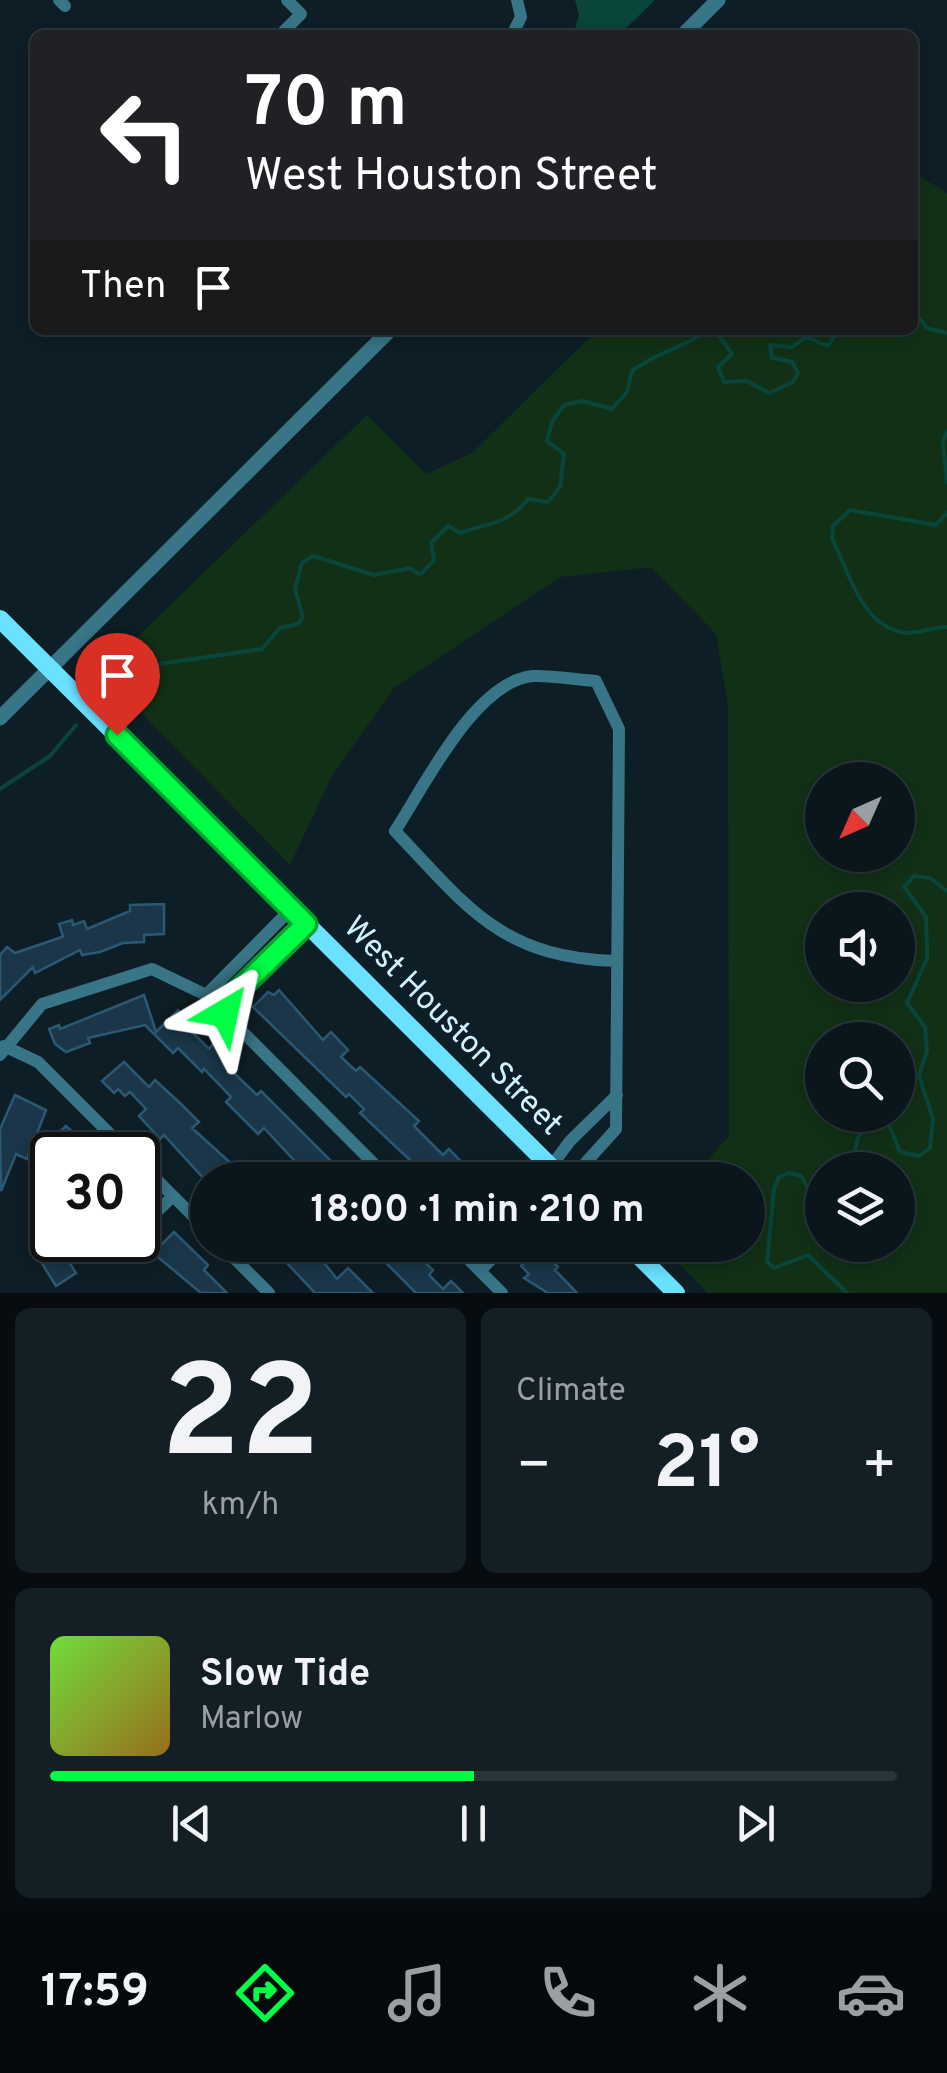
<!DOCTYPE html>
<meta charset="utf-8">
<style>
body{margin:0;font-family:Overpass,sans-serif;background:#131f25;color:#f1f3f6;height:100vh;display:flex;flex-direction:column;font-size:38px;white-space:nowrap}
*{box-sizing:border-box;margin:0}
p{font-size:32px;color:#999fa3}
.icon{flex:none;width:55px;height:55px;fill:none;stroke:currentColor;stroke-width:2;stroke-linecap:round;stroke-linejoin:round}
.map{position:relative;height:1293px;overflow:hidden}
.details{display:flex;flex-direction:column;gap:15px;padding:15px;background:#060c0f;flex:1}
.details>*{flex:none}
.hud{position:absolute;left:30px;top:30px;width:888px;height:305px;border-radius:15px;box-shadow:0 5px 15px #0003,0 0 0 2px #2a353b;background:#202124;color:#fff;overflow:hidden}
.needle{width:65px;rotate:225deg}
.fabs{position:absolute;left:805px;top:762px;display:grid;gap:20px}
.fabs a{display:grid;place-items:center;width:110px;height:110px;border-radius:50%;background:#0a161c;box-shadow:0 5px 15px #0003,0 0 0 2px #2a353b;font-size:50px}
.speed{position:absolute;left:30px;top:1132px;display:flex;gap:20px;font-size:50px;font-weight:700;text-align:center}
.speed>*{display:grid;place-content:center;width:130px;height:130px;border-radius:50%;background:#0a161c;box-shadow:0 5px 15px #0003,0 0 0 2px #2a353b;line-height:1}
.speed .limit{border:5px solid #111;border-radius:15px;background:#fff;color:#111}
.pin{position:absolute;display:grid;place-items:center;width:85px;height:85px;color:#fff;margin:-102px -42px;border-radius:50% 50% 50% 0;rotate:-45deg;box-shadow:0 0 10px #0007}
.pin .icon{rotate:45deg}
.me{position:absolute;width:110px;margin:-55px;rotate:36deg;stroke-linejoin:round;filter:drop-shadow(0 0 8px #0008)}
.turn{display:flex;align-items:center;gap:35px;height:210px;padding:0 50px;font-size:45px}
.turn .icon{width:130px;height:130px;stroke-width:2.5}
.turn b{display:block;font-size:70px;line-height:85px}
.then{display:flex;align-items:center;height:95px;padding:0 50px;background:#0003;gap:20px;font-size:38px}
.big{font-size:75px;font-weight:700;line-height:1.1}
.details .widget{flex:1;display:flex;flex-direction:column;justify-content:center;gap:15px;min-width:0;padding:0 35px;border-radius:15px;background:#131f25}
.details .dial{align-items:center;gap:0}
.dial b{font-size:130px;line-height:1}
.song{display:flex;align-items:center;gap:30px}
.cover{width:120px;height:120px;border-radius:15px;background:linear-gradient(135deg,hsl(100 70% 55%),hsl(40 70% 35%))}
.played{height:10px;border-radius:5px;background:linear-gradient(90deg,#00fe47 50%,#2a353b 50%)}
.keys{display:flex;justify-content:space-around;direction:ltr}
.heat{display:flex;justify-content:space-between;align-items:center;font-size:55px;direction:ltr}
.details .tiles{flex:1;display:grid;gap:15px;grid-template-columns:1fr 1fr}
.widget:last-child{grid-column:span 2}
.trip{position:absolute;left:190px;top:1162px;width:575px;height:100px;border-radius:50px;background:#0a161c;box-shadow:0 5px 15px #0003,0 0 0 2px #2a353b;font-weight:700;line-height:100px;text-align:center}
.menu{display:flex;height:160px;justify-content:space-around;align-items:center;background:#04090b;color:#999fa3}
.menu .icon{width:70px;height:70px}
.menu .active{color:#00fe47}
.menu b{font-size:45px;color:#f1f3f6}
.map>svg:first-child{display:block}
.green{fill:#113016;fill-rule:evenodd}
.water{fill:#09453a}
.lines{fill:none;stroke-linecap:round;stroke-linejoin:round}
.stream{stroke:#09453a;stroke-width:4}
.building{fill:#1a3648;stroke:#2b5974;stroke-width:2.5}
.minor{stroke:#387586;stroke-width:12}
.tertiary{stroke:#387586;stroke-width:15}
.secondary{stroke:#6ae1ff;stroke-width:18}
.route-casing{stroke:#00a52e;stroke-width:25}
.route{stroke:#00fe47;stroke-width:18}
.labels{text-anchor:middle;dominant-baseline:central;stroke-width:10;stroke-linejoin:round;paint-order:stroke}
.street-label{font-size:32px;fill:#d3f2ff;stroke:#0e1e26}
</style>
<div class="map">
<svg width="947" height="1293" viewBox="0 0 947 1293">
<rect width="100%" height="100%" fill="#0e1e26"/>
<!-- green -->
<path class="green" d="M913 172 947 193V1293H708L660 1245H748V1180H690L729 1136 728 705 716 634 651 567 560 577 394 688 332 776 290 865 101 672 367 415 426 474 472 453 597 330H912L913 268 916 264 912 261ZM822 780H898V855H822ZM822 910H898V985H822ZM822 1040H898V1115H822ZM822 1170H898V1245H822Z"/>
<!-- water -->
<path class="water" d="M575 0H655L619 35H573L579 15Z"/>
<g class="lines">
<!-- stream -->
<path class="stream" d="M912 309 927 328 947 333
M947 431 943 442 947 482
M947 513 936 525 850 510 833 526 832 538C849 573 863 630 908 633 921 633 934 627 947 627
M107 694 145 666 262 649 280 628 298 624 303 617 295 589 302 563 313 556 374 575 410 568 420 575 434 560 431 543 448 526 460 533C487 523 508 525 528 499L548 502 560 487 564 454 547 441 552 422 564 405 582 401 612 409 627 392 632 371C657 352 688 346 707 330L717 333 732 354 718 367 724 382 747 381 769 393 793 382 798 373 792 362 772 358 770 345 792 347 806 337 828 346 838 330
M0 789 50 756 76 725
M885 1115 900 1152 919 1156 930 1148 933 1119 919 1075 927 1051 925 1027 907 1003 927 959V945L926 917 904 887 914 876 930 878 947 891
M851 1170 858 1137 874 1115
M822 1192 809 1190 801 1176 789 1173 779 1177 774 1189 767 1262 774 1268 808 1255 847 1293"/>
</g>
<!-- building -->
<path class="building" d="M164 904V934L144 935V942L123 943 100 952 82 955 80 950 35 973 33 967 0 1000V955L7 947 15 953 59 938 63 936 59 924 72 920 73 925 84 921 87 929 130 911V905Z
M279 990 323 1040 331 1032 348 1050 341 1057 356 1071 360 1067 419 1121 414 1126 443 1155 449 1149 468 1169 463 1180H431L360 1113 364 1109 349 1094 346 1097 253 1007 268 992 274 995Z
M144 995 156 1032 178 1010 190 1030 209 1049 213 1044 237 1069 234 1073 257 1095 261 1091 332 1162 328 1166 341 1180H301L296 1175 302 1169 264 1128 258 1134 226 1102 231 1097 204 1069 202 1072 178 1048 173 1053 145 1025 88 1038 90 1043 66 1052 55 1044 49 1029 59 1025 60 1029Z
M124 1062 149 1087 155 1080 181 1104 199 1122 192 1128 244 1175 239 1180H205L164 1135 160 1139 139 1116 146 1109 130 1092 125 1096 118 1089 114 1093 102 1081Z
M15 1095 46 1110 27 1159 16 1154 1 1191 0 1129Z
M66 1126 86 1144 83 1147 91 1155H61L53 1147 56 1144 52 1139Z
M174 1232 208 1265 204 1270 227 1293H201L153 1253Z
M270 1245H310L337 1279 348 1268 373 1293H315Z
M368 1245H398L407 1255 417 1245 425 1253 420 1258 433 1270 429 1275 443 1289 451 1281 463 1293H416Z
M539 1248 558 1267 555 1270 577 1293H548L524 1278 529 1274 521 1266Z
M61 1249 76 1273 56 1286 41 1262Z"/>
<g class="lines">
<!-- minor -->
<path class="minor" d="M59 0 65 6
M280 35 301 14 287 0
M512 35 521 17 517 0
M206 995 291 909
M221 1009 305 924
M4 1046 38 1062 131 1155
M0 1055 42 1004 152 969 206 995 390 1180
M138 1161 208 1231
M541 1180 570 1141 617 1095
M570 1180 616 1129 619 729 596 681C576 680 553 675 533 676 475 681 424 787 395 831 468 908 501 957 615 961
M138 1230 173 1196
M221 1245 269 1293
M454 1245 502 1293
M113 1253 127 1240
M480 1271 505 1245"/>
<!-- tertiary -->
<path class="tertiary" d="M683 35 718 0
M0 718 390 330"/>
<!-- secondary -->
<path class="secondary" d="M0 619 564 1180
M628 1245 676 1293"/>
</g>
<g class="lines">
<defs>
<path id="route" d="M117 735 306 924 220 1008 225 1013"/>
</defs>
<!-- route casing -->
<use href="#route" class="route-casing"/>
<!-- route -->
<use href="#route" class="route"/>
</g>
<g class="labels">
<!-- street labels -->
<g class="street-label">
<text transform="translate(452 1027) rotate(45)">West Houston Street</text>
</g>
</g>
</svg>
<div class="fabs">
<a><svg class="needle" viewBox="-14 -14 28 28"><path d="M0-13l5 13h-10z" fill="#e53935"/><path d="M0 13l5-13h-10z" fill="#999fa3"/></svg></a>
<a><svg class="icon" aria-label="sound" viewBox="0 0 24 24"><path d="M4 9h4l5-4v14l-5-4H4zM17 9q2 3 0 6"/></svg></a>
<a><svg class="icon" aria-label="search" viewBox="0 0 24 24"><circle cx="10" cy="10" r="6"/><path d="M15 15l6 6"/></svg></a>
<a><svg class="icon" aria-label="layers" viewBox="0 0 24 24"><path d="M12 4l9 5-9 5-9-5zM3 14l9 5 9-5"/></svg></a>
</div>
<div class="speed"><div class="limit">30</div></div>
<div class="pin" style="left:117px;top:735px;background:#d93025"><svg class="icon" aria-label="arrive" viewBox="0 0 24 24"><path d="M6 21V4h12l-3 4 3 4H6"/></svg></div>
<svg class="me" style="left:225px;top:1013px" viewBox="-20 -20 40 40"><path d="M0-17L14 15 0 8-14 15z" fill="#00fe47" stroke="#fff" stroke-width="4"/></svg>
<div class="trip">18:00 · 1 min · 210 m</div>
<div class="hud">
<div class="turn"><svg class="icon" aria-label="left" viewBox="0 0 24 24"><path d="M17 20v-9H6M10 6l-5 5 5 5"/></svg><div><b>70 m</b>West Houston Street</div></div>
<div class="then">Then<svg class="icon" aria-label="arrive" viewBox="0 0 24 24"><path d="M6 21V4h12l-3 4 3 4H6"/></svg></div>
</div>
</div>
<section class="details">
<div class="tiles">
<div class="widget dial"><b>22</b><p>km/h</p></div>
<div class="widget"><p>Climate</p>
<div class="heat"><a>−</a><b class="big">21°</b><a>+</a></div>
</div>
<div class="widget">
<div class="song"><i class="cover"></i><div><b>Slow Tide</b><p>Marlow</p></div></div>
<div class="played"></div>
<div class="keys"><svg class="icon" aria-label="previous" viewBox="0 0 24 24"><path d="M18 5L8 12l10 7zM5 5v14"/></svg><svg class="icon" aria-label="pause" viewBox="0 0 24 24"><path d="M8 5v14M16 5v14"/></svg><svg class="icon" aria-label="next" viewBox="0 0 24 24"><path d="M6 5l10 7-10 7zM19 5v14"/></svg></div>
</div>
</div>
</section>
<nav class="menu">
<b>17:59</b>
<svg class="icon active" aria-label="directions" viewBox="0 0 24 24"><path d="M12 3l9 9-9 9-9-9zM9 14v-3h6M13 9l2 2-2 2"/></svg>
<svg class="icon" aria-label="music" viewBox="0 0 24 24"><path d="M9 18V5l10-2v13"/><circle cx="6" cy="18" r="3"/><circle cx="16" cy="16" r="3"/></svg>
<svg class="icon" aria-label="phone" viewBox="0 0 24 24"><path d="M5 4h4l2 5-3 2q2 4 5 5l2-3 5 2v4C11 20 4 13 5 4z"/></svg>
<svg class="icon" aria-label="climate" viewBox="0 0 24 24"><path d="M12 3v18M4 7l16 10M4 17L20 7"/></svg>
<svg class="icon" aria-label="car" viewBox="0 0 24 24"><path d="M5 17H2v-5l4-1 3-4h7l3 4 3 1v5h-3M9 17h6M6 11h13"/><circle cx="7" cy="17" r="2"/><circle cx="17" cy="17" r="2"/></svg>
</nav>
